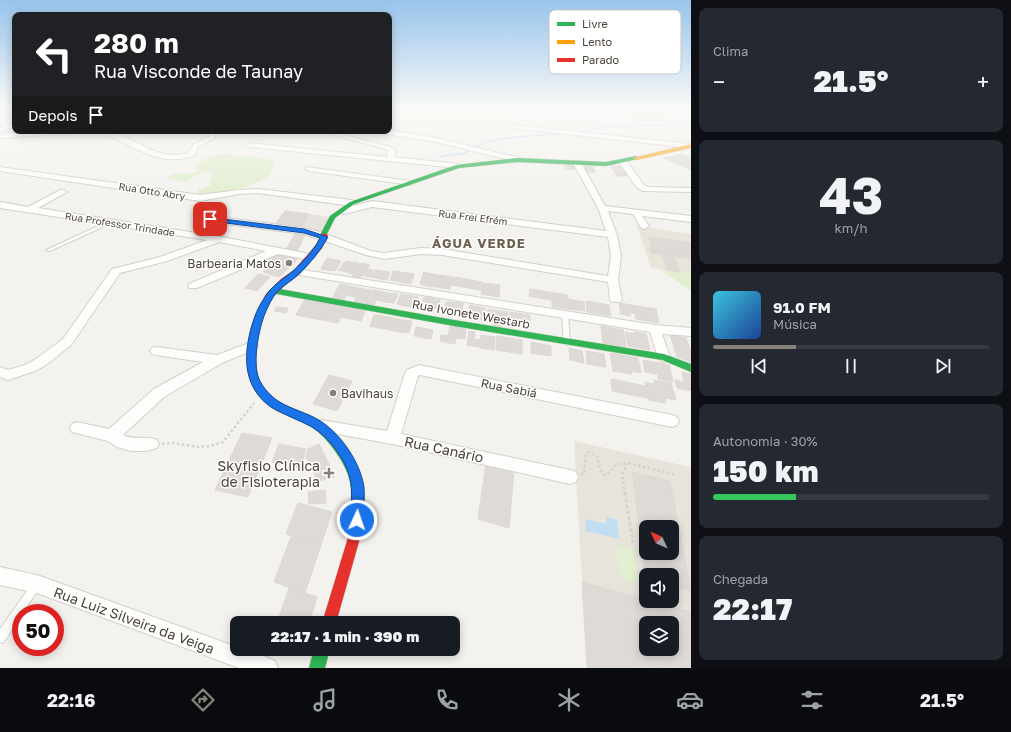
<!DOCTYPE html>
<html lang="pt">
<meta charset="utf-8">
<style>
body{margin:0;font-family:"Golos Text",sans-serif;background:#242831;color:#f1f3f6;height:100vh;display:flex;flex-direction:column;font-size:15px;white-space:nowrap}
*{box-sizing:border-box;margin:0}
p{font-size:13px;color:#9ea1a6}
.icon{flex:none;width:22px;height:22px;fill:none;stroke:currentColor;stroke-width:2;stroke-linecap:round;stroke-linejoin:round}
.map{position:relative;flex:1;overflow:hidden}
.drawer{display:flex;flex-direction:column;gap:8px;padding:8px;background:#0d0f14;width:320px}
.drawer>*{flex:none}
.hud{position:absolute;left:12px;top:12px;width:380px;height:122px;border-radius:8px;box-shadow:0 2px 10px #0003;background:#202124;color:#fff;overflow:hidden}
.needle{width:26px;rotate:314deg}
.fabs{position:absolute;left:639px;top:520px;display:grid;gap:8px}
.fabs a{display:grid;place-items:center;width:40px;height:40px;border-radius:8px;background:#171b24;box-shadow:0 2px 10px #0003;font-size:20px}
.speed{position:absolute;left:12px;top:604px;display:flex;gap:8px;font-size:20px;font-weight:700;text-align:center}
.speed>*{display:grid;place-content:center;width:52px;height:52px;border-radius:50%;background:#171b24;box-shadow:0 2px 10px #0003;line-height:1}
.speed .limit{border:6px solid #d22;background:#fff;color:#111}
.pin{position:absolute;display:grid;place-items:center;width:34px;height:34px;color:#fff;margin:-17px;border-radius:8px;box-shadow:0 2px 6px #0006}
.me{position:absolute;width:44px;margin:-22px;rotate:3deg;stroke-linejoin:round;filter:drop-shadow(0 0 3px #0008)}
.turn{display:flex;align-items:center;gap:14px;height:84px;padding:0 16px;font-size:18px}
.turn .icon{width:52px;height:52px;stroke-width:2.5}
.turn b{display:block;font-size:28px;line-height:34px}
.then{display:flex;align-items:center;height:38px;padding:0 16px;background:#0003;gap:8px;font-size:15px}
.big{font-size:30px;font-weight:800;line-height:1.1}
.drawer .card{flex:1;display:flex;flex-direction:column;justify-content:center;gap:6px;min-width:0;padding:0 14px;border-radius:8px;background:#242831}
.drawer .dial{align-items:center;gap:0}
.dial b{font-size:52px;line-height:1}
.song{display:flex;align-items:center;gap:12px}
.cover{width:48px;height:48px;border-radius:6px;background:linear-gradient(135deg,hsl(190 70% 55%),hsl(220 70% 35%))}
.played{height:4px;border-radius:2px;background:linear-gradient(90deg,#868178 30%,#363941 30%)}
.keys{display:flex;justify-content:space-around;direction:ltr}
.heat{display:flex;justify-content:space-between;align-items:center;font-size:22px;direction:ltr}
.charge{height:6px;border-radius:3px;background:linear-gradient(90deg,#34c759 30%,#363941 0)}
.trip{position:absolute;left:230px;top:616px;width:230px;height:40px;border-radius:8px;background:#171b24;box-shadow:0 2px 10px #0003;font-weight:800;line-height:40px;text-align:center}
.tab-bar{display:flex;height:64px;justify-content:space-around;align-items:center;background:#090b0e;color:#9ea1a6}
.tab-bar .icon{width:28px;height:28px}
.tab-bar .on{color:#868178}
.tab-bar b{font-size:18px;color:#f1f3f6}
main{display:flex;flex:1;min-height:0}
.map>svg:first-child{display:block}
.residential{fill:#e7e4dc;fill-rule:evenodd}
.education{fill:#eae5da}
.green{fill:#e1eecf}
.parking{fill:#e6e3df}
.water{fill:#c0ddf1}
.lines{fill:none;stroke-linecap:round;stroke-linejoin:round}
.stream{stroke:#c0ddf1;stroke-width:1.5}
.building{fill:#dedbd6;stroke:#dcd9d4;fill-rule:evenodd}
.lane-casing{stroke:#d2d0cb;stroke-width:2}
.street-casing{stroke:#d2d0cb;stroke-width:2}
.fast-casing{stroke:#d3cfc5;stroke-width:1}
.slow-casing{stroke:#d3cfc5;stroke-width:1}
.jam-casing{stroke:#d3cfc5;stroke-width:1}
.path-far2{stroke:#d3d2cc;stroke-width:1;stroke-dasharray:1 1;stroke-linecap:butt}
.path-far1{stroke:#d3d2cc;stroke-width:2.5;stroke-dasharray:2.5 2.5;stroke-linecap:butt}
.path{stroke:#d3d2cc;stroke-width:3;stroke-dasharray:3 3;stroke-linecap:butt}
.lane{fill:#fdfdfc;fill-rule:evenodd}
.street{fill:#fdfdfc;fill-rule:evenodd}
.fast{fill:#30b455;fill-rule:evenodd}
.slow{fill:#ff9f0a;fill-rule:evenodd}
.jam{fill:#e5322d;fill-rule:evenodd}
.route{fill:#1a73e8;stroke:#114b97}
.poi-dot{fill:#868178;stroke:#fff;stroke-width:1.5}
.labels{text-anchor:middle;dominant-baseline:central;stroke-width:3;stroke-linejoin:round;paint-order:stroke}
.far-street-label{font-size:10px;fill:#4b4439;stroke:#fff}
.poi-label{font-size:12px;fill:#4b4439;stroke:#fff;text-anchor:end}
.street-label{font-size:12px;fill:#4b4439;stroke:#fff}
.far-district-label{font-size:13px;font-weight:bold;letter-spacing:1px;fill:#6e6250;stroke:#fff}
.near-street-label{font-size:14px;fill:#4b4439;stroke:#fff}
.near-poi-label{font-size:14px;fill:#4b4439;stroke:#fff;text-anchor:end}
.key{fill:#fff;stroke:#c9c7c4;stroke-width:1}
.key-label{font-size:11px;fill:#4b4439}
</style>
<main>
<div class="map">
<svg width="691" height="668" viewBox="0 0 691 668">
<rect width="100%" height="100%" fill="#f4f2ee"/>
<!-- residential -->
<path class="residential" d="M0 108H15V125L0 131Z
M574 441 691 467V668H587ZM646 527H672V553H646ZM646 575H672V601H646ZM646 623H672V649H646Z"/>
<!-- education -->
<path class="education" d="M630 108H662L668 119 636 123Z
M637 226 691 234V274L651 268Z"/>
<!-- green -->
<path class="green" d="M230 153 242 157 253 156 275 161C274 164 273 169 271 173 264 186 213 194 198 194V190L212 185 209 182 214 174 210 171 197 175 185 182 167 178C178 168 184 180 199 170L194 166C204 157 216 155 230 153Z
M661 270 691 274V291L688 289Z
M616 545 634 550 638 583 619 578Z"/>
<!-- parking -->
<path class="parking" d="M309 214 330 217 320 232 301 230Z"/>
<!-- water -->
<path class="water" d="M606 517 617 520 619 539 586 531 585 519 606 524Z"/>
<g class="lines">
<!-- stream -->
<path class="stream" d="M577 133 602 127 665 125 691 120
M439 157 464 153 486 142 505 138 567 133"/>
</g>
<!-- building -->
<path class="building" d="M634 108H652L653 113H657V116L642 115 643 119 635 118Z
M682 154 691 158V170L664 158Z
M564 164 575 165 578 170 566 169Z
M582 166H592L596 172H585Z
M611 166H620L627 176H617Z
M285 211 309 214 302 227 276 223Z
M295 234 305 235 297 251 286 249Z
M649 237 691 243V254L652 249Z
M650 248 691 254V259L674 256 680 272 667 270 662 254 651 253Z
M277 255H289L295 257 297 260 290 267 266 260Z
M327 258 341 261 335 271 321 269Z
M346 261 353 263 346 272 338 270Z
M273 262 290 267 279 277 263 272Z
M354 262 361 264 353 274 346 272Z
M362 263 370 265 367 269 372 270 369 277 362 275 360 278 352 276Z
M374 270 390 272 387 280 370 277Z
M393 271 414 274 411 284 390 280Z
M424 272 431 274 428 286 420 284Z
M258 274 270 277 257 291 245 288Z
M431 274 438 275 435 287 428 286Z
M439 275 446 276 443 288 436 287Z
M446 276 453 277 450 289 443 288Z
M454 277 482 282 480 290 452 285Z
M483 283 500 285 499 297 481 294Z
M340 284 359 288 355 297 346 295 343 301 332 299Z
M360 288 370 290 364 304 354 302Z
M530 289 568 295V299L584 302 585 311 552 307V300L529 296Z
M370 290 379 291 374 305 364 304Z
M380 291 388 293 385 302 376 300Z
M388 293 398 294 394 303 385 302Z
M401 294 418 297 415 308 397 304Z
M424 297 440 300 438 309 421 306Z
M305 299 346 306 338 323 296 315Z
M586 301 609 305 611 316 587 312Z
M446 302 463 303 462 312 455 311V313L445 311Z
M619 303 656 309 659 323 636 319 635 313H630V316L621 314Z
M470 305 485 308 484 320 468 317Z
M277 307 288 308 286 313 274 311Z
M346 307 365 311 361 321 341 317Z
M488 309 508 312V322L502 321V326L493 325 494 320 487 319Z
M510 312 530 315V328L510 325Z
M374 315 382 316 378 328 370 326Z
M382 316 389 317 386 329 378 328Z
M389 317 397 319 394 331 386 329Z
M397 319 404 320 401 332 394 331Z
M404 320 412 321 409 333 401 332Z
M450 326 466 329 465 339 456 338 455 344 440 341 441 335 448 336Z
M601 326 623 330 626 347 603 343Z
M416 327 433 330 431 339 414 336Z
M469 331 475 332 474 339 480 340 479 347 467 345Z
M625 332 634 334V332L646 334 650 350 628 346Z
M481 335 495 337 494 350 480 348Z
M670 335 686 338 691 352V362L677 357Z
M497 336 522 340V354L496 350Z
M531 342 551 346V356L531 353Z
M569 348 582 351 584 363 570 360Z
M586 351 604 354 606 367 587 364Z
M610 353 638 358 641 373 631 371 632 374 613 371Z
M643 360 669 365 673 382 658 379V374L645 372Z
M682 372 691 374V391L677 388 675 380 684 382Z
M329 375 352 381 337 411 313 404Z
M611 379 645 386 648 398 612 391Z
M654 380 671 383 676 400 665 398 666 403 649 400 645 382 655 384Z
M242 433 272 438 248 497 215 490Z
M279 444 306 449 300 469 272 462Z
M319 444 335 476 318 482 306 457 308 449Z
M486 463 514 471 509 528 478 519Z
M632 472 670 481 691 591 672 586V575H646V577ZM646 527H672V553H646Z
M325 490 326 503 309 504 308 492Z
M298 503 332 512 321 545 286 534Z
M291 537 321 545 305 593 274 582Z
M582 582 646 600V601L691 612V668H587ZM646 623H672V649H646Z
M289 588 317 597 309 623H277Z"/>
<g class="lines">
<defs>
<path id="lane" d="M107 222H111V223L50 251H48L46 250Z
M565 313 568 315 570 343 567 345 564 343 562 315Z
M35 582 38 584 40 587 38 590 23 613H21V616L4 642 0 643V629L32 584Z"/>
<path id="street" d="M549 108H565L592 110H594L595 108H601L600 112 597 114 552 110Z
M15 122V126L0 132V128Z
M514 125 691 144V148L512 128 511 127Z
M389 130 437 138 520 158 521 160 517 162 437 142 380 133 377 131Z
M48 131H82L79 133 0 138V134Z
M101 131C133 131 152 163 188 153L193 145 209 137 208 131H215V138L198 147 194 156C163 165 147 154 120 141 114 137 106 135 101 131Z
M318 131H329L390 147 396 151 394 157 458 164 462 166 458 168 249 147 246 145 249 143 387 157 388 152 386 149Z
M620 160H626L643 184 647 187 691 188V192L643 191 637 188 619 162Z
M574 161H580L605 206 691 216V222L642 216 649 226 644 229 641 228 633 214 608 211 617 235 621 256 618 280 622 300 620 302H612L610 300 608 282 442 255 421 254 384 259 366 255 304 234 210 222 206 219 210 216 304 228 320 232 371 251 384 253 421 248 442 249 608 276 611 256 608 237 372 207 344 214 340 211 341 209 372 201 606 231 598 208 573 163Z
M0 167 200 195 239 190 258 189 352 200 356 203 352 206 258 193 239 194 200 201 0 171Z
M306 167 411 181 415 183 411 185 309 171 305 169Z
M60 190H63L67 192 38 208 222 237 310 254 315 257 310 260 278 254 197 288H189L188 286 189 284 266 251 219 242 167 261 120 273 71 345 46 365 35 371 8 380 0 377V367L8 370 25 365 36 359 63 339 112 269 160 257 207 240 0 208V202L28 207Z
M297 269 655 325 691 328V336L662 334 670 357 668 360 664 362 660 360 658 357 650 332 293 274 292 272Z
M252 342 256 343 258 346 256 349 222 363 164 397 123 435C134 441 146 435 157 440L159 444 157 448 146 451H131L117 447 108 441 72 432 70 428 72 424 77 422 109 429 154 389 203 362 156 355 152 354 150 351 152 348 156 347 217 355Z
M419 365 672 415 677 417 679 421 677 425 672 427 420 375 418 376 401 434 570 470 576 472 578 477 576 482 570 484 392 444 316 430 314 426 316 422 321 420 387 431 405 373 407 370Z
M0 567 37 575 237 647V649C250 649 264 656 275 661L278 668H239L37 593 0 585Z"/>
<path id="fast" d="M636 156 639 158 638 159 606 166 517 162 459 168 354 204 335 218 326 236 324 237 320 235 330 216 350 202 456 165 517 158 606 162Z
M274 288 454 320 664 354 691 364V372L662 360 454 326 271 293 270 291 271 289Z
M259 314 263 317C257 336 250 364 260 383 272 406 302 409 321 422 349 441 366 475 364 508 364 515 364 521 362 526L357 528 352 526C350 520 352 513 352 506 353 487 349 472 339 457 332 446 323 435 313 428 302 420 289 416 277 411 255 399 245 378 247 353 248 341 250 326 256 315Z
M314 649H330L325 668H309Z"/>
<path id="slow" d="M691 144V148L636 160 633 158Z"/>
<path id="jam" d="M324 233 328 235 322 248 300 274 287 283 273 297 262 319H256L255 317 266 294 281 279 294 270 316 245 322 234Z
M357 516 362 518 363 522 362 531 336 623H322L350 531 352 518Z"/>
</defs>
<!-- lane casing -->
<use href="#lane" class="lane-casing"/>
<!-- street casing -->
<use href="#street" class="street-casing"/>
<!-- fast casing -->
<use href="#fast" class="fast-casing"/>
<!-- slow casing -->
<use href="#slow" class="slow-casing"/>
<!-- jam casing -->
<use href="#jam" class="jam-casing"/>
<!-- path-far2 -->
<path class="path-far2" d="M218 142 241 144"/>
<!-- path-far1 -->
<path class="path-far1" d="M162 444 173 443 198 447 210 446 223 442 254 403
M581 474H584L586 455 588 452 597 456 600 469 603 474 607 475 617 464 628 463 677 475
M625 494 622 475 627 464"/>
<!-- path -->
<path class="path" d="M625 493 633 543"/>
<!-- lane -->
<use href="#lane" class="lane"/>
<!-- street -->
<use href="#street" class="street"/>
<!-- fast -->
<use href="#fast" class="fast"/>
<!-- slow -->
<use href="#slow" class="slow"/>
<!-- jam -->
<use href="#jam" class="jam"/>
</g>
<!-- sky -->
<linearGradient id="sky" x2="0" y2="1"><stop stop-color="#98c4ec"/><stop offset="0.54" stop-color="#faf9f7"/><stop offset="1" stop-color="#faf9f7" stop-opacity="0"/></linearGradient>
<rect width="691" height="201" fill="url(#sky)"/>
<!-- route -->
<path class="route" d="M207 217 304 229 328 237C321 250 311 262 300 273 293 280 284 285 277 292 271 299 266 310 263 319 258 334 252 366 260 381 264 389 271 396 278 401 292 410 309 413 322 422 342 436 360 462 364 487 365 497 363 509 363 520L361 524 357 526 352 524 350 520C351 503 354 485 347 469 341 454 326 435 312 427 299 420 284 415 271 407 241 386 243 351 254 319 257 309 263 299 270 290 276 283 286 277 293 271 303 262 314 250 320 238L304 233 210 221 206 219Z"/>
<!-- markers -->
<g class="poi-dot">
<circle cx="289" cy="263" r="4"/>
<circle cx="333" cy="393" r="4"/>
<path d="M327 467h4v4h4v4h-4v4h-4v-4h-4v-4h4z"/>
</g>
<g class="labels">
<!-- far-street labels -->
<g class="far-street-label">
<text transform="translate(152 191) rotate(9)">Rua Otto Abry</text>
<text transform="translate(473 217) rotate(7)">Rua Frei Efrém</text>
<text transform="translate(120 224) rotate(9)">Rua Professor Trindade</text>
</g>
<!-- poi labels -->
<g class="poi-label">
<text x="281" y="263">Barbearia Matos</text>
<text x="341" y="393" text-anchor="start">Bavihaus</text>
</g>
<!-- street labels -->
<g class="street-label">
<text transform="translate(471 314) rotate(10)">Rua Ivonete Westarb</text>
<text transform="translate(509 388) rotate(11)">Rua Sabiá</text>
</g>
<!-- far-district labels -->
<g class="far-district-label">
<text x="479" y="243">ÁGUA VERDE</text>
</g>
<!-- near-street labels -->
<g class="near-street-label">
<text transform="translate(444 449) rotate(12)">Rua Canário</text>
<text transform="translate(134 620) rotate(20)">Rua Luiz Silveira da Veiga</text>
</g>
<!-- near-poi labels -->
<g class="near-poi-label">
<text x="320" y="465">Skyfisio Clínica<tspan x="320" dy="16">de Fisioterapia</tspan></text>
</g>
</g>
<!-- legend -->
<rect x="549" y="10" width="132" height="64" rx="6" class="key"/>
<rect x="557" y="22" width="18" height="4" fill="#30b455"/>
<rect x="557" y="40" width="18" height="4" fill="#ff9f0a"/>
<rect x="557" y="58" width="18" height="4" fill="#e5322d"/>
<g class="key-label">
<text x="582" y="28">Livre</text>
<text x="582" y="46">Lento</text>
<text x="582" y="64">Parado</text>
</g>
</svg>
<div class="fabs">
<a><svg class="needle" viewBox="-14 -14 28 28"><path d="M0-13l5 13h-10z" fill="#e53935"/><path d="M0 13l5-13h-10z" fill="#9ea1a6"/></svg></a>
<a><svg class="icon" aria-label="sound" viewBox="0 0 24 24"><path d="M4 9h4l5-4v14l-5-4H4zM17 9q2 3 0 6"/></svg></a>
<a><svg class="icon" aria-label="layers" viewBox="0 0 24 24"><path d="M12 4l9 5-9 5-9-5zM3 14l9 5 9-5"/></svg></a>
</div>
<div class="speed"><div class="limit">50</div></div>
<div class="pin" style="left:210px;top:219px;background:#d93025"><svg class="icon" aria-label="arrive" viewBox="0 0 24 24"><path d="M6 21V4h12l-3 4 3 4H6"/></svg></div>
<svg class="me" style="left:357px;top:520px" viewBox="-20 -20 40 40"><circle r="17" fill="#1a73e8" stroke="#fff" stroke-width="3"/><path d="M0-11L8 9 0 5-8 9z" fill="#fff"/></svg>
<div class="trip">22:17 · 1 min · 390 m</div>
<div class="hud">
<div class="turn"><svg class="icon" aria-label="left" viewBox="0 0 24 24"><path d="M17 20v-9H6M10 6l-5 5 5 5"/></svg><div><b>280 m</b>Rua Visconde de Taunay</div></div>
<div class="then">Depois<svg class="icon" aria-label="arrive" viewBox="0 0 24 24"><path d="M6 21V4h12l-3 4 3 4H6"/></svg></div>
</div>
</div>
<section class="drawer">
<div class="card"><p>Clima</p>
<div class="heat"><a>−</a><b class="big">21.5°</b><a>+</a></div>
</div>
<div class="card dial"><b>43</b><p>km/h</p></div>
<div class="card">
<div class="song"><i class="cover"></i><div><b>91.0 FM</b><p>Música</p></div></div>
<div class="played"></div>
<div class="keys"><svg class="icon" aria-label="previous" viewBox="0 0 24 24"><path d="M18 5L8 12l10 7zM5 5v14"/></svg><svg class="icon" aria-label="pause" viewBox="0 0 24 24"><path d="M8 5v14M16 5v14"/></svg><svg class="icon" aria-label="next" viewBox="0 0 24 24"><path d="M6 5l10 7-10 7zM19 5v14"/></svg></div>
</div>
<div class="card"><p>Autonomia · 30%</p><b class="big">150 km</b><div class="charge"></div></div>
<div class="card"><p>Chegada</p><b class="big">22:17</b></div>
</section>
</main>
<nav class="tab-bar">
<b>22:16</b>
<svg class="icon on" aria-label="directions" viewBox="0 0 24 24"><path d="M12 3l9 9-9 9-9-9zM9 14v-3h6M13 9l2 2-2 2"/></svg>
<svg class="icon" aria-label="music" viewBox="0 0 24 24"><path d="M9 18V5l10-2v13"/><circle cx="6" cy="18" r="3"/><circle cx="16" cy="16" r="3"/></svg>
<svg class="icon" aria-label="phone" viewBox="0 0 24 24"><path d="M5 4h4l2 5-3 2q2 4 5 5l2-3 5 2v4C11 20 4 13 5 4z"/></svg>
<svg class="icon" aria-label="climate" viewBox="0 0 24 24"><path d="M12 3v18M4 7l16 10M4 17L20 7"/></svg>
<svg class="icon" aria-label="car" viewBox="0 0 24 24"><path d="M5 17H2v-5l4-1 3-4h7l3 4 3 1v5h-3M9 17h6M6 11h13"/><circle cx="7" cy="17" r="2"/><circle cx="17" cy="17" r="2"/></svg>
<svg class="icon" aria-label="filters" viewBox="0 0 24 24"><path d="M4 7h16M4 17h16"/><circle cx="9" cy="7" r="2"/><circle cx="15" cy="17" r="2"/></svg>
<b>21.5°</b>
</nav>
